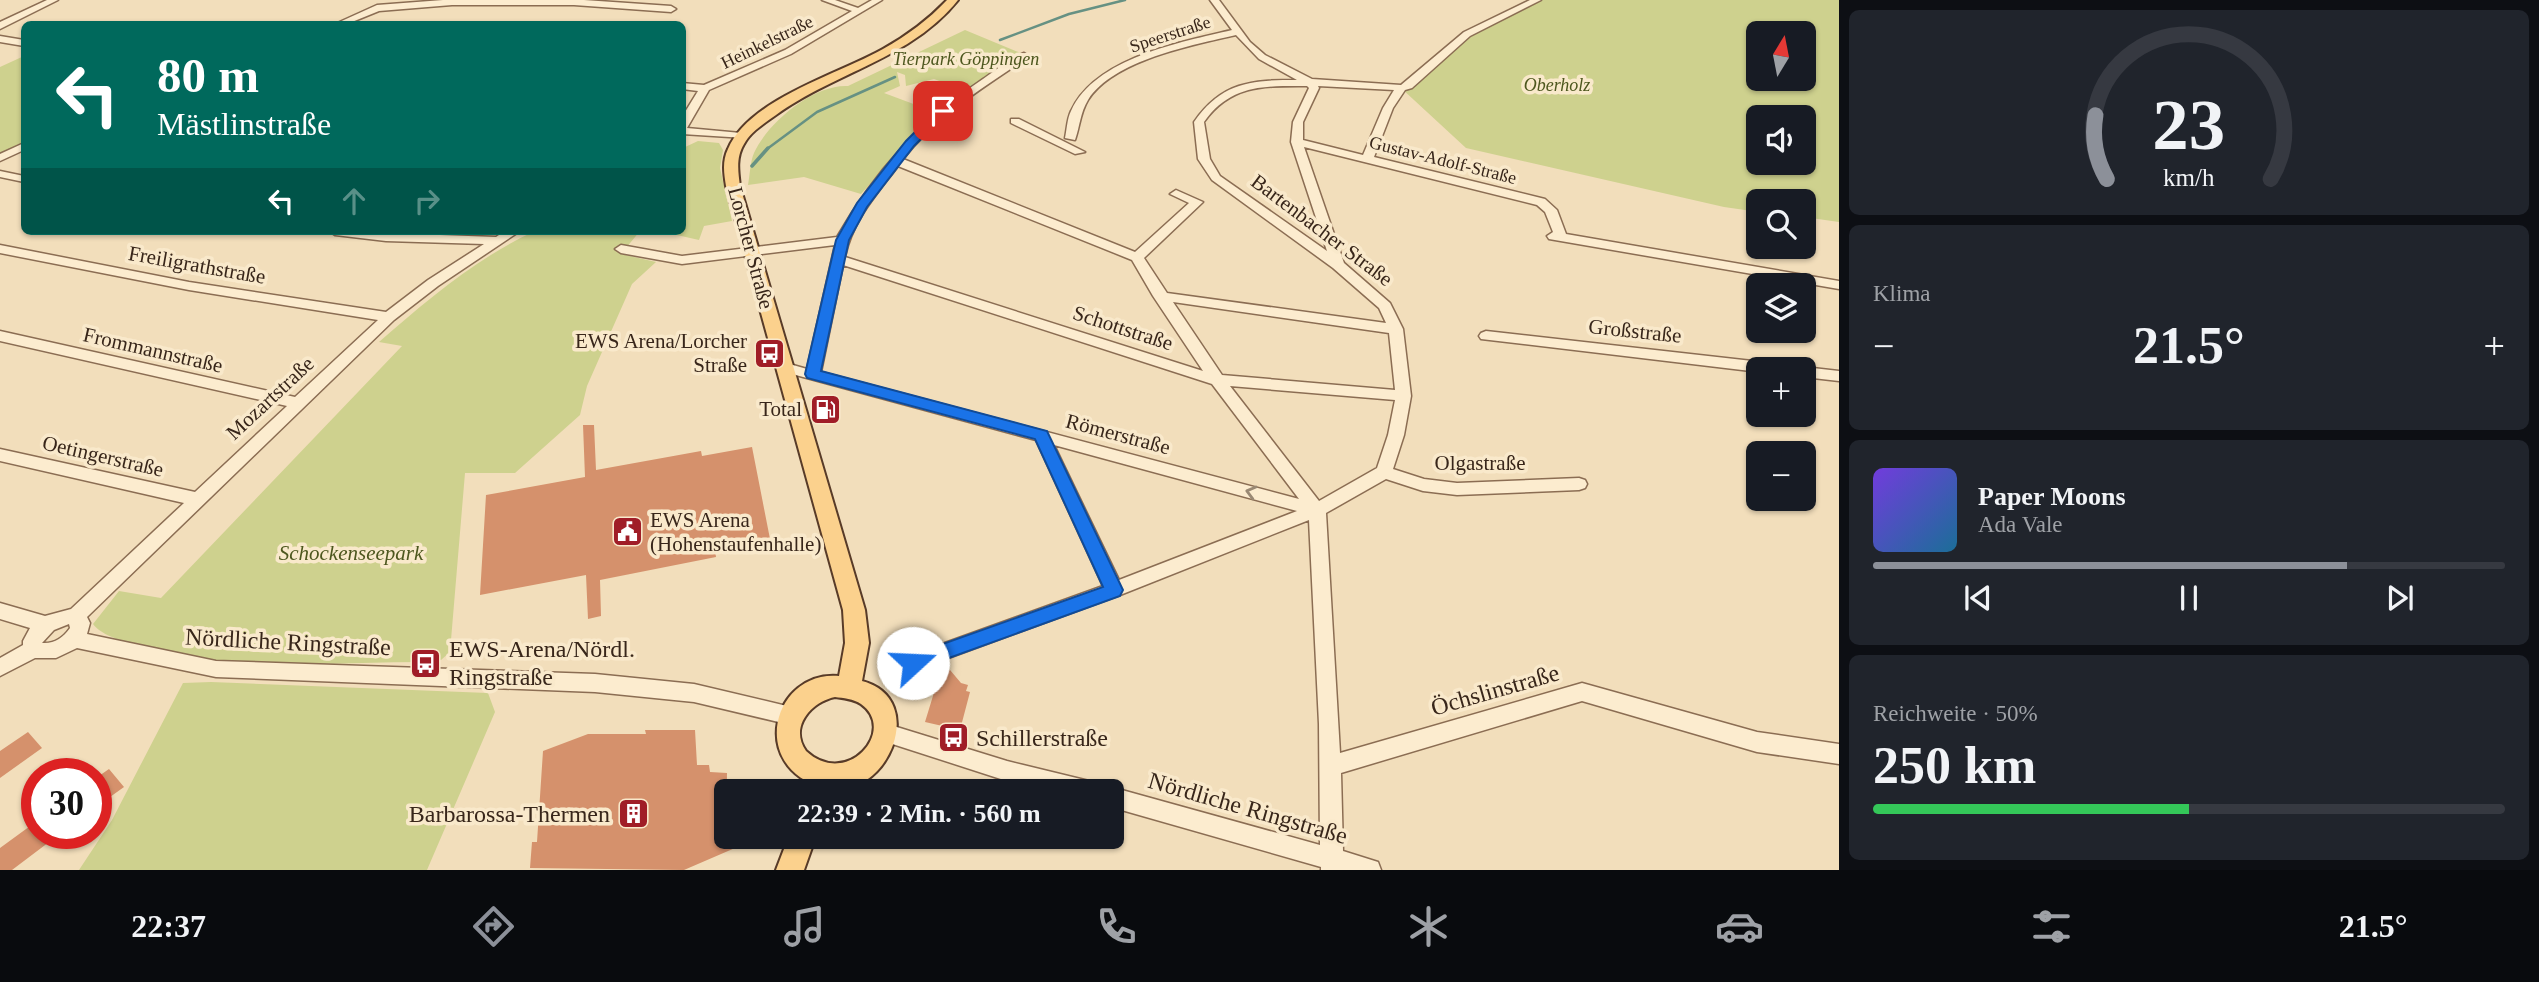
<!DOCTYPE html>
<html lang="de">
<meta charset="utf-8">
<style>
body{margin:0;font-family:"Times New Roman",serif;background:#20242c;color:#f1f3f6;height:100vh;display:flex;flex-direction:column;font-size:26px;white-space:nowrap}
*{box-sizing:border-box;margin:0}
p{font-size:23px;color:#9ea1a6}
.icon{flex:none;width:38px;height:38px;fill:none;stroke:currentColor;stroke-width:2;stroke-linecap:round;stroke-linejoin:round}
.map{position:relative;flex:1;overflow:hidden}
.panel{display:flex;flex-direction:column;gap:10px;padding:10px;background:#0d0f14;width:700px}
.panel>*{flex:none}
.hud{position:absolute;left:21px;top:21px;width:665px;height:214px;border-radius:10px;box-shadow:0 2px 5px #0004;background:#00695c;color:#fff;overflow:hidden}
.needle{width:46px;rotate:10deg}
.fabs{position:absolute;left:1746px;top:21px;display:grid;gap:14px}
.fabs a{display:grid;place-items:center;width:70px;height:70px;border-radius:10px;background:#171b24;box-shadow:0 2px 5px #0004;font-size:35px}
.speed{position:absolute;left:21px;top:758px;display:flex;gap:14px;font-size:35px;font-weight:700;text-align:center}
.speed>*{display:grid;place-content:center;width:91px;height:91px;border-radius:50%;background:#171b24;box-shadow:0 2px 5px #0004;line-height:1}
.speed .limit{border:10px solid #d22;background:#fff;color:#111}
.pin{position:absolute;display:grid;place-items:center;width:60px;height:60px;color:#fff;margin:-30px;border-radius:14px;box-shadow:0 4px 10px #0006}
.me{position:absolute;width:77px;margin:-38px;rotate:70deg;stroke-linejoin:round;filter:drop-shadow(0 0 5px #0008)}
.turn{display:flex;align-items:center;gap:24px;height:147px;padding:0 21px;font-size:32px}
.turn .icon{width:91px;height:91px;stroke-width:2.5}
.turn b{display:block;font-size:49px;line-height:60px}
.lanes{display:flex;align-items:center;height:66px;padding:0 21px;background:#0003;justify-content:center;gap:35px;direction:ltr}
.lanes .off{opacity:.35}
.big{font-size:52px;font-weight:800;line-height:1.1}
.panel .tile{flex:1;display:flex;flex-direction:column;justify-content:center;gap:10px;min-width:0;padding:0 24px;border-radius:10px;background:#20242c}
.panel .dial{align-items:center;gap:0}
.dial svg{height:182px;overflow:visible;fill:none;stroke:#363941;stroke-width:7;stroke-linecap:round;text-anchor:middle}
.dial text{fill:#f1f3f6;stroke:none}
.song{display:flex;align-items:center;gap:21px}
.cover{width:84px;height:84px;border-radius:10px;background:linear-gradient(135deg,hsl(260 70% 55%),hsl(200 70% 35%))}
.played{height:7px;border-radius:4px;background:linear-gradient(90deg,#8c9099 75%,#363941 75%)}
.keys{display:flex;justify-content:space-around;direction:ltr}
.heat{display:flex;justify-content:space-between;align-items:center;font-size:38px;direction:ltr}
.charge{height:10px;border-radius:5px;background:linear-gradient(90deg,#34c759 50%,#363941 0)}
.trip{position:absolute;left:714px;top:779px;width:410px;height:70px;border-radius:10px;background:#171b24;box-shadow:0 2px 5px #0004;font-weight:800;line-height:70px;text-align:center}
.menu{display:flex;height:112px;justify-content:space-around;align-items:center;background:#090b0e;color:#9ea1a6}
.menu .icon{width:49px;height:49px}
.menu .current{color:#8c9099}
.menu b{font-size:32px;color:#f1f3f6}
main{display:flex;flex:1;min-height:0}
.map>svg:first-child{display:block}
.green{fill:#ced18e;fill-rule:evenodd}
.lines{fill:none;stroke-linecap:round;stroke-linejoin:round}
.stream-far1{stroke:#669183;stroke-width:2.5}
.stream{stroke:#669183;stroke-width:3.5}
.building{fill:#d5916c}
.minor-casing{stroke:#8b6d53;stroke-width:3}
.major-casing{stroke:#583b28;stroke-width:4}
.minor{fill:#fceccf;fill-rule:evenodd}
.major{fill:#fbd18d;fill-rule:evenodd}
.oneway{stroke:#9a8974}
.route{fill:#1a73e8;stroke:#114b97;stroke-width:2}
.labels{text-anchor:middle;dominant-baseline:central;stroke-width:7;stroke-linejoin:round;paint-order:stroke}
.far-street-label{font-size:18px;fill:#38261a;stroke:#f9e9cb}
.far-park-label{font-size:18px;font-style:italic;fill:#4d571e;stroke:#f9e9cb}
.street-label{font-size:21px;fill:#38261a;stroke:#f9e9cb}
.poi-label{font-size:21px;fill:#38261a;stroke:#f9e9cb;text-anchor:end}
.park-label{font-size:21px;font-style:italic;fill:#4d571e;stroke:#f9e9cb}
.near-street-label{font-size:24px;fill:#38261a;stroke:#f9e9cb}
.near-poi-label{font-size:24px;fill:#38261a;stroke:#f9e9cb;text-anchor:start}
</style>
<main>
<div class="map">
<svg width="1839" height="870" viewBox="0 0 1839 870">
<rect width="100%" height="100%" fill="#f2debb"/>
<!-- green -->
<path class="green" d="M1541 0H1839V222L1804 217V201H1759V212L1724 207 1466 148 1401 88 1467 34ZM1759 33H1804V79H1759ZM1759 117H1804V163H1759Z
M965 30 1023 54 967 91 934 79 906 86 905 75 897 72 900 86 884 93 935 112 861 194 804 177 748 185C750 175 750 162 754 153 768 122 814 84 848 86Z
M24 56V143L0 156V67Z
M698 141 719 143 723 150 720 168 732 221 704 226 699 240 659 231H682L683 148Z
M535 231H640L621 254 656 262 632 284 587 386 580 415 515 473H465L450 652 441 660 424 662C359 662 291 667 225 661 197 659 108 646 93 624L119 591 161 598 402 346 379 342C426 301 478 257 535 231Z
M211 682 488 693 495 712 427 870H79L112 820 183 683Z"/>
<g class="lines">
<!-- stream-far1 -->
<path class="stream-far1" d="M1000 40 1069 14 1125 0
M767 149 817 112 895 77"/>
<!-- stream -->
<path class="stream" d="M752 166 768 148"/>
</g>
<!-- building -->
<path class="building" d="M583 425H594L596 470 701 451 702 456 752 447 770 539 715 550 716 557 600 580 601 616 588 619 586 575 480 595 486 495 585 477Z
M950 670 961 683 968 685 966 691 970 692 960 730 925 722 940 673Z
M645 730H695L697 765H709L710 772 727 773 726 836H733L735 848 684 870 530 868 532 842H537L543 751 588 734H646Z
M28 732 42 748 0 778V751Z
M109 769 124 787 96 807V778Z
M37 821V833H61L12 870H0V848Z"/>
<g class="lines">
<defs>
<path id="minor" d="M47 0H58L0 29V22Z
M443 0H584L671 6 676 9 671 12 574 5H452L379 11 347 24H335L377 5Z
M822 0H835L858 8 872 0H882L791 54 709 90 687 128 741 133 745 134V138L682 134V117L698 91 682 89V83L704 85 785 50 852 11Z
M1210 0H1219L1250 42 1265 55 1312 79 1401 85 1464 32 1530 0H1541L1470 36 1412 88 1405 90 1393 108 1374 157 1545 199 1557 210 1566 234 1839 281V289L1549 239 1547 236 1553 232 1545 212 1537 205 1304 147 1344 263 1390 303 1403 329 1411 396 1404 435 1393 469 1424 479 1457 483 1579 478 1585 480 1587 484 1585 488 1579 490 1457 495 1423 491 1386 479 1326 513 1340 753 1582 683 1757 732 1839 744V764L1757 752 1582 701 1341 773 1343 851 1378 862 1381 870H1321V867L1111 807V791H1103L1111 787 1320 845 1319 724 1309 520 1120 595 913 671 906 669 903 663 906 657 1103 586 1036 440 781 371 779 368 786 363 807 369 835 245 682 264 621 253 615 249 621 245 682 256 837 237C875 171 920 121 983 79 996 70 1009 59 1024 53L1029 56 1027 58C982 88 937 116 903 159L1135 252 1189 203 1170 194 1176 190 1203 202 1144 258 1167 293 1386 323 1379 308 1333 268 1212 180 1198 159 1194 122C1222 82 1251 80 1297 80L1259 59 1236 35C1193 45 1113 60 1088 100 1080 113 1080 126 1075 140L1065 138C1067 129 1067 119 1071 111 1095 58 1181 42 1232 30ZM1307 86 1309 88 1293 122 1291 142 1327 251 1220 176 1210 159 1204 122C1231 84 1265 86 1307 86ZM1318 86 1394 90 1383 108 1363 155 1303 140V122L1319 88ZM898 166 1132 260 1153 296 1203 371 845 257C852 221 877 194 898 166ZM843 265 1212 384 1299 499 821 372ZM1173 302 1389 333 1395 390 1222 375ZM1230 386 1395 400 1388 435 1377 468 1319 501ZM1054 445 1297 511 1119 580Z
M0 36 24 40V46L0 42Z
M1011 119H1019L1085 152 1075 154 1011 123Z
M24 143V150L0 161V154Z
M0 171 24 176V182L0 177Z
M329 231 496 237 505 231H520L438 286 394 320 87 617 90 623 87 634 216 661 595 674 694 684 791 707 798 710 801 716 798 722 791 725 694 702 595 692 216 677 77 648 56 658H35L0 676V658L23 645V641L30 628 0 619V603L45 616 71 609 184 503 0 461V449L195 492 287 406 0 341V331L295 397 378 320 189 290 0 253V245L189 282 386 312 428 280 484 244 386 241 335 235ZM69 624 70 628C63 638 54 644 42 643L54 630Z
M1486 331 1779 364 1786 369H1759V372L1481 339 1479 336 1481 333Z
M1804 367 1839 371V381L1804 377V369H1798Z
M887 724 1007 761 1089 781 1097 784 1100 791H1048L1007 781 880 740 877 733 880 726Z"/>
<path id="major" d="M947 0H958C911 59 835 72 776 115 765 123 751 131 744 144 736 157 738 171 740 186L865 610 869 643 862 681C931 699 886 804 824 788 747 767 773 670 839 676L845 643 843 610 726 186C724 174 722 161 728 149 749 99 839 74 883 49 908 35 928 20 947 0ZM835 697C843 698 854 699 861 704 898 730 847 789 806 751 789 727 811 702 835 697Z
M789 836H816L804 870H776Z"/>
</defs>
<!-- minor casing -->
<use href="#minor" class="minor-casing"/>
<!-- major casing -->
<use href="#major" class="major-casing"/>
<!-- minor -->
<use href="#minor" class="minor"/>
<!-- major -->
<use href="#major" class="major"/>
</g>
<!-- one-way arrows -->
<defs><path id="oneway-chevron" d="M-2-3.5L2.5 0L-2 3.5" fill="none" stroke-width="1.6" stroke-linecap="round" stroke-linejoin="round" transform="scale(1.75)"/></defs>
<use class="oneway" href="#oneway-chevron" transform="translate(1251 492) rotate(-165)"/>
<!-- route -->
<path class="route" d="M939 108 949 111 914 146 867 207 849 240 821 371 1047 431 1123 590 1120 596 913 671 906 669 903 663 906 657 1103 587 1035 439 807 378 805 374 836 240 857 203 906 141Z"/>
<!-- icons -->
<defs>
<symbol id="bus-square" viewBox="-11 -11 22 22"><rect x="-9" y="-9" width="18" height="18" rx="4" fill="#a01d27" stroke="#f9e9cb"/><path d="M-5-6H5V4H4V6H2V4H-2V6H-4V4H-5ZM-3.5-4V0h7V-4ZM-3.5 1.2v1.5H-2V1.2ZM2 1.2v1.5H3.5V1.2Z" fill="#fff"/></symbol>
<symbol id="fuel-square" viewBox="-11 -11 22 22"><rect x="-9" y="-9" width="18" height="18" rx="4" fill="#a01d27" stroke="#f9e9cb"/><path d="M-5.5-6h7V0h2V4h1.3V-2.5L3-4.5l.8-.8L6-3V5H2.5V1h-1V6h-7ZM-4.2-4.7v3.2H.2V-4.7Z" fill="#fff"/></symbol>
<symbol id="civic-square" viewBox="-11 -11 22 22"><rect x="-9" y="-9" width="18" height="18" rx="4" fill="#a01d27" stroke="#f9e9cb"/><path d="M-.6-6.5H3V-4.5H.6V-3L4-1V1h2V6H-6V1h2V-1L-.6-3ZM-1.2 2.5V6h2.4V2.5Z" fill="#fff"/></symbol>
<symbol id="building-square" viewBox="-11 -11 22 22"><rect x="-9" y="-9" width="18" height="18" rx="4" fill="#a01d27" stroke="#f9e9cb"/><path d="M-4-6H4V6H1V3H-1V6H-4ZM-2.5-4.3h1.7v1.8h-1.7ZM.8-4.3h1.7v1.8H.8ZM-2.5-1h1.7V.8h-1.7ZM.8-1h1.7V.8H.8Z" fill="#fff"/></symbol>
</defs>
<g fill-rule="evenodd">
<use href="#bus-square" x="752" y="336" width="35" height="35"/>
<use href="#fuel-square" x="808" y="392" width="35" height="35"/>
<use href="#civic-square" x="610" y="514" width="35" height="35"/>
<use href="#bus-square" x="408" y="646" width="35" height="35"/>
<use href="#bus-square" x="936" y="720" width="35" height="35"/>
<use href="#building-square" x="616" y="796" width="35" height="35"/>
</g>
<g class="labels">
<!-- far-street labels -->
<g class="far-street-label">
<text transform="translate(1170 34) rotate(-18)">Speerstraße</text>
<text transform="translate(767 42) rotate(-26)">Heinkelstraße</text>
<text transform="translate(1443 160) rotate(14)">Gustav-Adolf-Straße</text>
</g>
<!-- far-park labels -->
<g class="far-park-label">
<text x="966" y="59">Tierpark Göppingen</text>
<text x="1557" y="85">Oberholz</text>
</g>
<!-- street labels -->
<g class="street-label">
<text transform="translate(1322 230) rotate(37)">Bartenbacher Straße</text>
<text transform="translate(751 248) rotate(75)">Lorcher Straße</text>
<text transform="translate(197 265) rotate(10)">Freiligrathstraße</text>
<text transform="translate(1123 328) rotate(18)">Schottstraße</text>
<text transform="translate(1635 331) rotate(6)">Großstraße</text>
<text transform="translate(153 350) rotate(13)">Frommannstraße</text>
<text transform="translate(270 398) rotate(-43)">Mozartstraße</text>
<text transform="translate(1118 434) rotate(15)">Römerstraße</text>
<text transform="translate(103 456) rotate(13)">Oetingerstraße</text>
<text x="1480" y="463">Olgastraße</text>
</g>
<!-- poi labels -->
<g class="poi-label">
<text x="747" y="341">EWS Arena/Lorcher<tspan x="747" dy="24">Straße</tspan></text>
<text x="802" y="409">Total</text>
<text x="650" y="520" text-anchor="start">EWS Arena<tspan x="650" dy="24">(Hohenstaufenhalle)</tspan></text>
</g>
<!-- park labels -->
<g class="park-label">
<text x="351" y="553">Schockenseepark</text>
</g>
<!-- near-street labels -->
<g class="near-street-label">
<text transform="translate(288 642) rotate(3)">Nördliche Ringstraße</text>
<text transform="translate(1495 690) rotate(-16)">Öchslinstraße</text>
<text transform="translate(1248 808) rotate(16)">Nördliche Ringstraße</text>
</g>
<!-- near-poi labels -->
<g class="near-poi-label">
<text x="449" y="649">EWS-Arena/Nördl.<tspan x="449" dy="28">Ringstraße</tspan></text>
<text x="976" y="738">Schillerstraße</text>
<text x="610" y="814" text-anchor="end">Barbarossa-Thermen</text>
</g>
</g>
</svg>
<div class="fabs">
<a><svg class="needle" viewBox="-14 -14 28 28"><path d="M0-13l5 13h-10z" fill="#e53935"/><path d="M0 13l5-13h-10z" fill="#9ea1a6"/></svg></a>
<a><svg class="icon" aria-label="sound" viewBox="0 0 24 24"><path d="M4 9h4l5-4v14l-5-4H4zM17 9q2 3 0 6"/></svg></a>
<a><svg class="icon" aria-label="search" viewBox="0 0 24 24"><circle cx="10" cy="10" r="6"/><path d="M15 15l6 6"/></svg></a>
<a><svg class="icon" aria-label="layers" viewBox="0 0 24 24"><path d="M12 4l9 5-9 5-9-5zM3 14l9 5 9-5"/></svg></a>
<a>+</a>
<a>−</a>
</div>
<div class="speed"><div class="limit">30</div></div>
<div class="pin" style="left:943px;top:111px;background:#d93025"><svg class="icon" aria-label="arrive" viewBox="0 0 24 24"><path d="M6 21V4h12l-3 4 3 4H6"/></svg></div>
<svg class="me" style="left:913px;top:663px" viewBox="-20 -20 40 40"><circle r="19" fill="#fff"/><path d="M0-13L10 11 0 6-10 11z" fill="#1a73e8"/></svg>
<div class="trip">22:39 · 2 Min. · 560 m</div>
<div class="hud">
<div class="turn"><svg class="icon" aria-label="left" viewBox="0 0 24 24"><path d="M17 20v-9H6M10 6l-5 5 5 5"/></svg><div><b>80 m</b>Mästlinstraße</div></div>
<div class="lanes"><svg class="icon" aria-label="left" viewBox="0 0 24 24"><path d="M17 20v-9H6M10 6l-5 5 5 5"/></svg><svg class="icon off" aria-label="ahead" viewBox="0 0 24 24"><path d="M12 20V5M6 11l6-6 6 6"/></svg><svg class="icon off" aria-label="right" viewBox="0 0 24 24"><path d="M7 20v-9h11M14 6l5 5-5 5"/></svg></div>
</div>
</div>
<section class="panel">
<div class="tile dial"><svg viewBox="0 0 100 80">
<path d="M14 69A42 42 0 1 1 86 69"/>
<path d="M14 69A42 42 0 0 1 9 41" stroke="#8c9099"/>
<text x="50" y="56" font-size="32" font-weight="700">23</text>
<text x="50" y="72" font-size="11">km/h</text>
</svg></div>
<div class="tile"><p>Klima</p>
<div class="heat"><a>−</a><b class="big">21.5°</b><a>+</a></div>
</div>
<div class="tile">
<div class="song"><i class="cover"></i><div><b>Paper Moons</b><p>Ada Vale</p></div></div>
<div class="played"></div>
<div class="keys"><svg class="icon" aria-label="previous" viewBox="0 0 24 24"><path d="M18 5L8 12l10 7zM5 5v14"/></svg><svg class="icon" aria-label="pause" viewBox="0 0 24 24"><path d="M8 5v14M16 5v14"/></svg><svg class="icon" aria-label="next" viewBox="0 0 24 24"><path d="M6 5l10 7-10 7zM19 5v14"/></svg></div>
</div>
<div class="tile"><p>Reichweite · 50%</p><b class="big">250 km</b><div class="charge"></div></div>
</section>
</main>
<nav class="menu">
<b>22:37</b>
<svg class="icon current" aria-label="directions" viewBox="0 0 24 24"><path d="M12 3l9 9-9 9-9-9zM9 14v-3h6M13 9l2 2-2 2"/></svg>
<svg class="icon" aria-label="music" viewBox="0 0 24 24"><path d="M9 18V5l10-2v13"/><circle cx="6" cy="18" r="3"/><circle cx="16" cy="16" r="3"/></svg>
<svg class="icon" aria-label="phone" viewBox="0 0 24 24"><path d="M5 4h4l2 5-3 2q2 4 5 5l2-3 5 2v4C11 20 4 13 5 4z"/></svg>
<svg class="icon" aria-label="climate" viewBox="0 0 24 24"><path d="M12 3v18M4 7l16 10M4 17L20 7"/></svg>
<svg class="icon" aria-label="car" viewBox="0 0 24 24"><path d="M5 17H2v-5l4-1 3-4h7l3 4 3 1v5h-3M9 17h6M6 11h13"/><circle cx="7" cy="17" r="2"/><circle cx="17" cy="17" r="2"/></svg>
<svg class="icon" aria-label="filters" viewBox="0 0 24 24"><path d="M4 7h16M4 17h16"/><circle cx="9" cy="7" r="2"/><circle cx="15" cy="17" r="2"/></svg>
<b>21.5°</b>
</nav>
